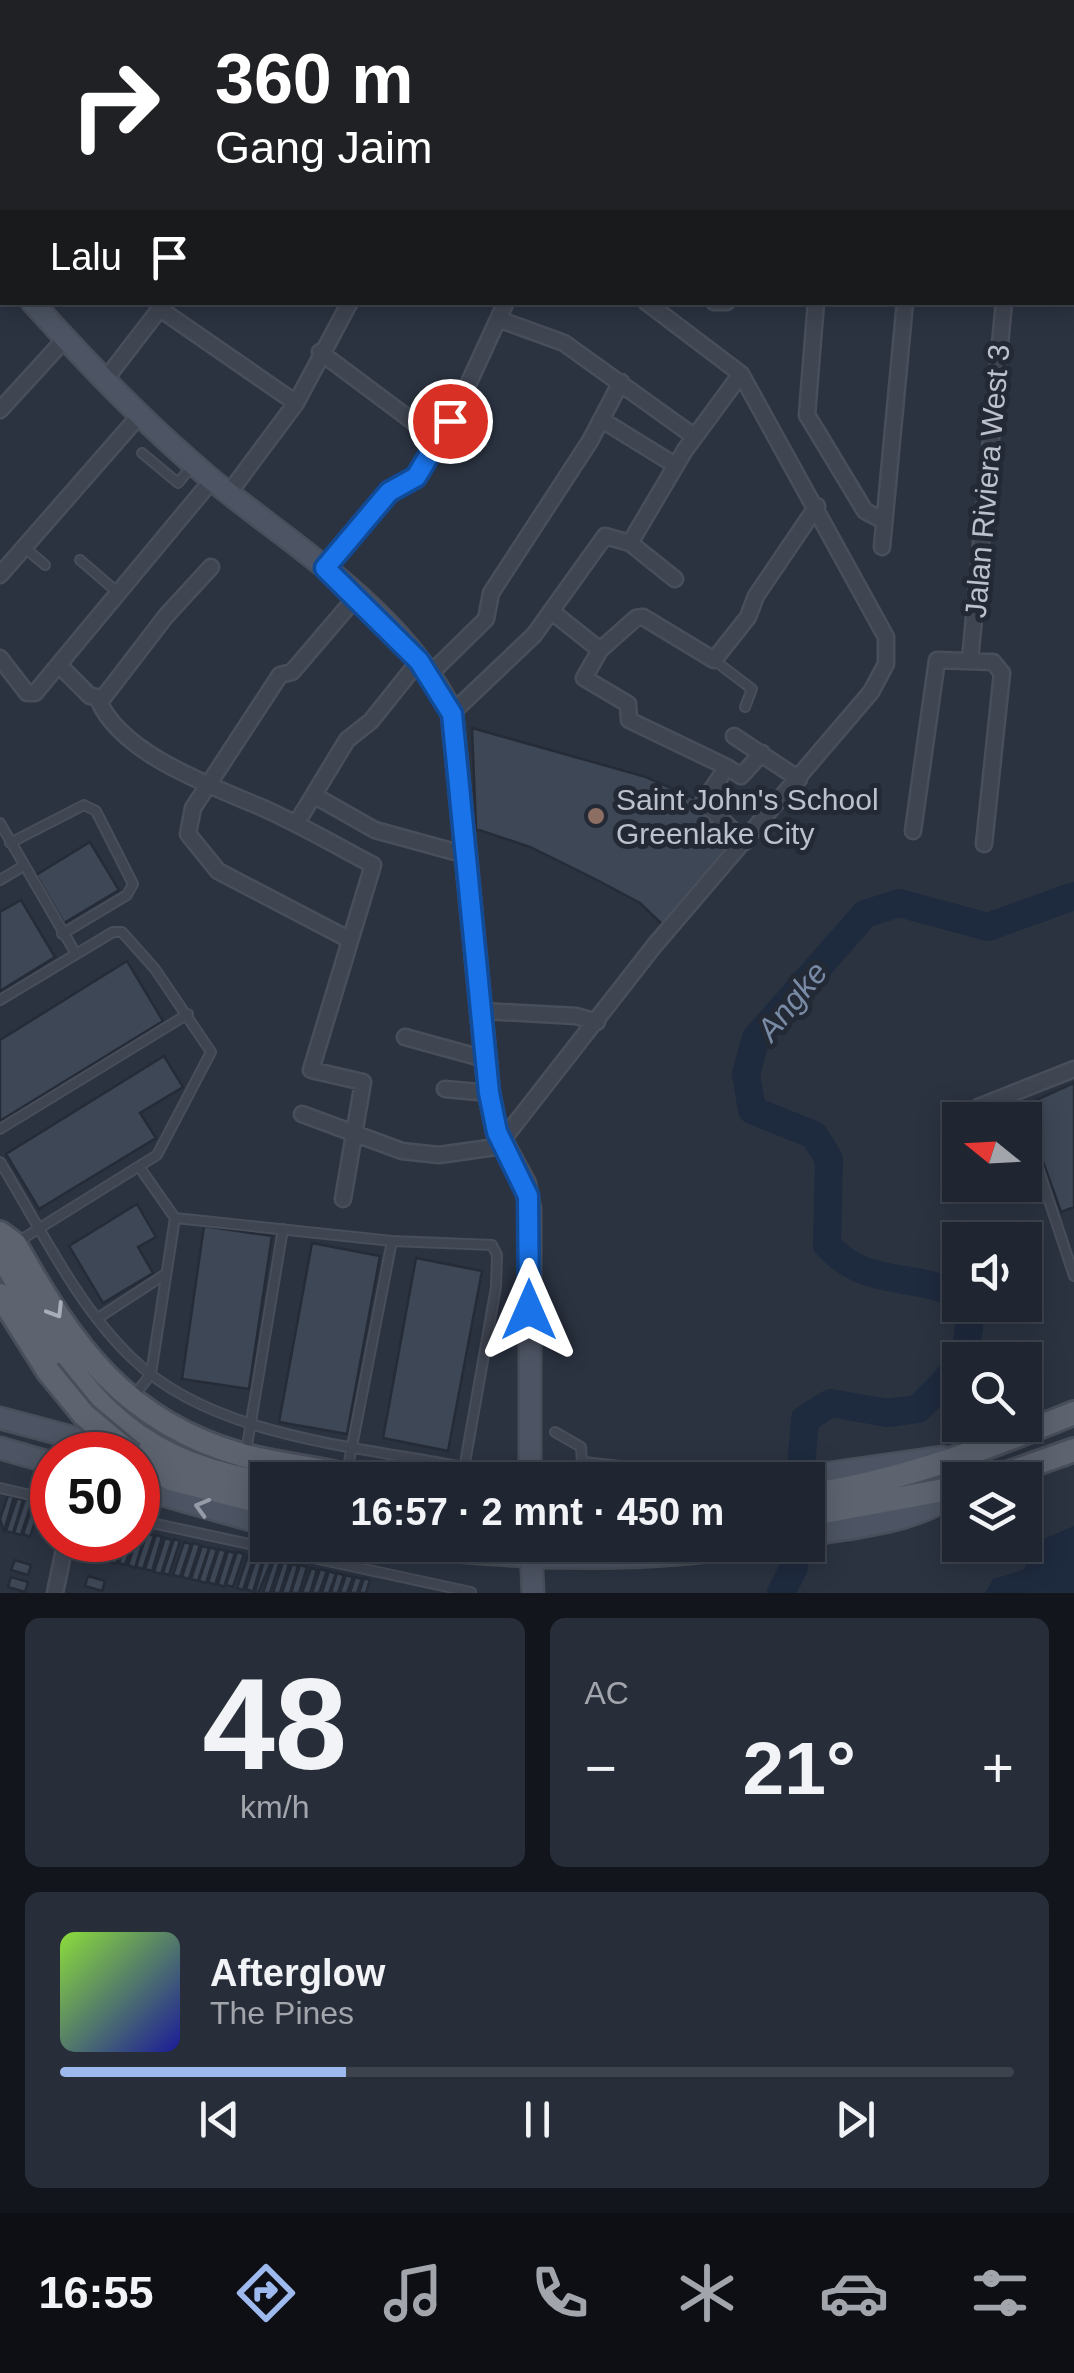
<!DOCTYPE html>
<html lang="id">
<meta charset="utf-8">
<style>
body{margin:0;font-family:Arial,sans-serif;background:#282e39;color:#f1f3f6;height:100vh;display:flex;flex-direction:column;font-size:38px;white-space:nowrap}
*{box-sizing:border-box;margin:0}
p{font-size:32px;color:#a2a5ab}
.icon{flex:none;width:55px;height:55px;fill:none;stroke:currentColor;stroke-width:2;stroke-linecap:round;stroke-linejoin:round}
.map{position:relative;height:1593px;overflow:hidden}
.details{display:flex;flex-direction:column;gap:25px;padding:25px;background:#12151b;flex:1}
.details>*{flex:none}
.top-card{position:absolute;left:0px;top:0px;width:1075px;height:305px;box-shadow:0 5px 25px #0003,0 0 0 2px #3d434d;background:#202124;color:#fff;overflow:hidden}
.needle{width:65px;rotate:288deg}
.fabs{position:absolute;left:942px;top:1102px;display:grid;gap:20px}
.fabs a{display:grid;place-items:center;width:100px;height:100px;border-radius:0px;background:#202631;box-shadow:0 5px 25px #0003,0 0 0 2px #3d434d;font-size:50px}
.speed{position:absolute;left:30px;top:1432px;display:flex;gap:20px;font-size:50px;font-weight:700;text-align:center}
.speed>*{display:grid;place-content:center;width:130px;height:130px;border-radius:50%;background:#202631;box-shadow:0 5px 25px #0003,0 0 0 2px #3d434d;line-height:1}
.speed .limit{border:15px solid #d22;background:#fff;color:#111}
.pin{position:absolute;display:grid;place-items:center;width:85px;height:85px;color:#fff;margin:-42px;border:5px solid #fff;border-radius:50%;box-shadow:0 2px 10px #0007}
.me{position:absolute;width:110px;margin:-55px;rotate:0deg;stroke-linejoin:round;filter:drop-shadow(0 0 8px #0008)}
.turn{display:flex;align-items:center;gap:35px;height:210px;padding:0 50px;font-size:45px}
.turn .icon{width:130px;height:130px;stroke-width:2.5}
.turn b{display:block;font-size:70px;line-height:85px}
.then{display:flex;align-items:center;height:95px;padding:0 50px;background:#0003;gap:20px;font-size:38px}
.big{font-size:75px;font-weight:600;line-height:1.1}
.details .tile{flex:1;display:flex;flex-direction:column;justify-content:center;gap:15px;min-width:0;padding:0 35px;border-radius:15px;background:#282e39}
.details .dial{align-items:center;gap:0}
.dial b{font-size:130px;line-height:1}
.song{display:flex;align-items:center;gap:30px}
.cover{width:120px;height:120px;border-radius:15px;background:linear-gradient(135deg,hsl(90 70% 55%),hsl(240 70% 35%))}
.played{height:10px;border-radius:5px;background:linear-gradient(90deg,#9eb9ed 30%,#3d434d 30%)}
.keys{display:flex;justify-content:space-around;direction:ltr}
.heat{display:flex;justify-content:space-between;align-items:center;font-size:55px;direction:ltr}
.details .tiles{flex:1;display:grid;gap:25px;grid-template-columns:1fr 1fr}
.tile:last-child{grid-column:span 2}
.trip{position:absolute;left:250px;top:1462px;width:575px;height:100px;border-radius:0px;background:#202631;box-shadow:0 5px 25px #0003,0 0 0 2px #3d434d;font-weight:600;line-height:100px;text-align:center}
.tab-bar{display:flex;height:160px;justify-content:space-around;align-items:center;background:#0d0f14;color:#a2a5ab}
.tab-bar .icon{width:70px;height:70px}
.tab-bar .current{color:#9eb9ed}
.tab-bar b{font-size:45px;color:#f1f3f6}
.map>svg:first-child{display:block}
.water{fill:#1e2a3e}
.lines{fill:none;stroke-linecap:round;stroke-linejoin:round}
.river{stroke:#1e2a3e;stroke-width:28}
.building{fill:#3d4756;stroke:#252c38;stroke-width:2.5}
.lane-casing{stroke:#484e5a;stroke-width:12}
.street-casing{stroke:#484e5a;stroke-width:19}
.secondary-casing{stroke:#484e5a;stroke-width:25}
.primary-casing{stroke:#484e5a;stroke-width:28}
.lane{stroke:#3f4551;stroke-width:8}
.street{stroke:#3f4551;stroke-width:14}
.secondary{stroke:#4d5463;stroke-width:20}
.primary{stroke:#5d6470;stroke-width:22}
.primary-bridge-casing{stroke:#484e5a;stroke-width:28;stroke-linecap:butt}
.primary-bridge{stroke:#5d6470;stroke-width:22}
.oneway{stroke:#a9aeb9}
.oneway2{stroke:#959ba7}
.route-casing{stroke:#114b97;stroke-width:25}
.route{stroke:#1a73e8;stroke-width:18}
.education-dot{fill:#8d6e63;stroke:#232a36;stroke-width:4}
.labels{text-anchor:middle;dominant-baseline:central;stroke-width:10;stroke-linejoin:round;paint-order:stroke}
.street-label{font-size:30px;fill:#bcc1cb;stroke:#232a36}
.poi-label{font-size:30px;fill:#bcc1cb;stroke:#232a36;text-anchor:start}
.water-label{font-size:32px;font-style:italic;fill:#798aa5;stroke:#232a36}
</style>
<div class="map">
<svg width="1074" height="1593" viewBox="0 0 1074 1593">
<rect width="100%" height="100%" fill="#2b3341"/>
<!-- water -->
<path class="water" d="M1074 1526V1593H985L993 1579 1023 1570 1039 1541Z"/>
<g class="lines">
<!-- river -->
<path class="river" d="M960 1295C909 1272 867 1288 827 1245L829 1159 814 1135 752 1110 746 1074 756 1038 865 914 899 903 988 927 1074 896
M800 1480 805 1419 831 1403 887 1413 918 1409C954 1372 973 1358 969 1305
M781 1593 794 1567 795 1545"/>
</g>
<!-- building -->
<path class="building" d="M472 728 646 777 703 802 745 842 665 927 640 903 597 880 530 847 476 829Z
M90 842 119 890 64 923 36 875Z
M21 900 55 957 0 991V912Z
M127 961 163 1021 0 1121V1040Z
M164 1056 183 1087 140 1113 156 1138 39 1209 6 1154Z
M1074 1083V1207L1061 1212 1023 1106Z
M137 1204 156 1237 138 1247 153 1273 103 1303 69 1246Z
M204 1226 272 1236 249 1389 182 1379Z
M312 1243 380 1256 347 1434 279 1422Z
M416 1258 482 1271 448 1451 383 1438Z
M8 1495 14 1497 4 1531 0 1519Z
M17 1498 23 1500 13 1533 6 1531Z
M25 1499 32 1501 21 1535 14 1533Z
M34 1501 41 1503 30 1537 23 1534Z
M139 1532 145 1534 135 1568 128 1565Z
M147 1533 154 1536 143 1569 136 1567Z
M156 1535 162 1537 152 1571 145 1569Z
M165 1538 172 1540 161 1574 154 1572Z
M174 1539 180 1541 169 1575 163 1573Z
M96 1540H104L97 1560 91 1558Z
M105 1540H113L106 1561 99 1559Z
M117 1540H124L116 1564 110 1562Z
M126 1540H134L125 1565 119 1563Z
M184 1542 191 1544 180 1577 173 1575Z
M193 1543 200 1545 189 1579 182 1577Z
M202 1546 209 1548 198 1581 191 1579Z
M210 1547 217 1550 206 1583 199 1581Z
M219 1549 226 1551 215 1585 208 1582Z
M228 1551 235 1553 224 1587 218 1584Z
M237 1552 244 1554 233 1587 226 1585Z
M248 1555 254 1557 243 1590 237 1588Z
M257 1556 263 1558 253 1592 246 1589Z
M265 1558 272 1560 258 1593 255 1592Z
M15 1560 31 1565 28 1575 11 1570Z
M274 1560 280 1562 270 1593H263Z
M283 1562 289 1564 280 1593H273Z
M292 1564 298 1566 290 1593H282Z
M300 1565 307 1567 299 1593H291Z
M311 1568 317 1570 310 1593H302Z
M320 1569 327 1571 319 1593H312Z
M329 1571 336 1574 329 1593H322Z
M337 1573 344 1575 338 1593H331Z
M346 1575 353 1577 347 1593H340Z
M88 1576 105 1581 102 1591 85 1586Z
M11 1577 28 1582 25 1592 8 1587Z
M355 1577 362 1579 357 1593H350Z
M364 1578 370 1580 366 1593H359Z"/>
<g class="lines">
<defs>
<path id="lane" d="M0 220 2 223
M142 453 178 483 191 467
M24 547 45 565
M80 560 116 591
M714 660 752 689 745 707
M0 823 76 954
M10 843 84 805 96 811 133 884 127 895 62 934
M0 880 22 867
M0 1000 113 932H122L155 969 211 1052 157 1155 19 1241
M0 1129 188 1014
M1030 1143 1074 1276
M0 1162C40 1227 77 1306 133 1359 213 1437 357 1446 463 1467
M140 1168 175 1218 392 1241 492 1245 497 1255 496 1287 462 1480
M98 1318 164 1275
M134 1396 151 1374 175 1218
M555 1432 581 1447 583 1480
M246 1452 283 1229
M584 1462 630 1467
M347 1472 392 1241
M0 1488 52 1500
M138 1520 471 1592"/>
<path id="street" d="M109 0 111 2
M281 0 305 2
M78 2 82 0
M219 2V0
M393 2V0
M492 2V0
M582 2 583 0
M673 2V0
M759 2V0
M845 2V0
M933 2V0
M1032 2V0
M0 67 2 65
M1072 103 1074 102
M0 248 2 246
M0 289 2 286
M714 302H727
M816 302 807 415 865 511 884 521
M160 309 296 403
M501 320 564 343 695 437
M320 352 439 441
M105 380 165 302
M0 410 65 339
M602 420 675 465
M229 493 296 403 350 302
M630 543 675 579
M882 547 905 302
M325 568 389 492 416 477 460 402 506 302
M0 575 139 416
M551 611 600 650 636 618 643 617 714 660 748 617 756 596 817 506
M600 650 584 678 628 704 629 720 727 767 703 802 745 842
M0 658 27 693H35L212 480
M970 660 1004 302
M59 665 90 696 103 698 166 616 211 567
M430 674 486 619 491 593 590 441 621 382
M98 699C120 754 212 786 263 808 301 825 337 846 373 865L311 1070 363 1082 343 1199
M452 713 534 635 605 536 630 543 685 450 741 374
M734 736 799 779
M727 767 741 776 762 753
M315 796 375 830 466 855
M296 824 347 740 371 721 419 661
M913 831 937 660 993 662 1002 673 984 844
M350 940 218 871 188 834 193 808 280 675 292 672 357 596
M483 1011 576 1016 597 1022
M405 1037 485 1059
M445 1089 489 1093
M978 1107 1074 1069
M302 1114 402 1151 439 1155 503 1146
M501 1142 654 946 871 692 886 664V637L741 374 646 302
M55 1593 66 1540"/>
<path id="secondary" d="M0 267 2 270
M32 302C89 365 147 426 212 480 297 549 403 612 452 713L489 1093 497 1132 525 1184 530 1209V1480
M0 1418 124 1451
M0 1448 52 1463
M781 1480 942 1457
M138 1488 268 1525
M808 1535C857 1527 920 1522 960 1490
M395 1545C512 1558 635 1565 752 1545
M531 1547 533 1593"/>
<path id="primary" d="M0 1233 15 1244C72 1346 125 1422 242 1455 282 1466 323 1468 362 1480
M0 1253C70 1376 114 1460 268 1483
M0 1295 48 1371
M138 1459 171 1479 268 1504
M989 1480 1074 1450
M808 1495C902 1481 986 1449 1074 1413
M808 1515 960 1487"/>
</defs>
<!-- lane casing -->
<use href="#lane" class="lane-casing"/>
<!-- street casing -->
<use href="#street" class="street-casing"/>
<!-- secondary casing -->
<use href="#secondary" class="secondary-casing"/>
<!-- primary casing -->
<use href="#primary" class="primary-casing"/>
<!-- lane -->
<use href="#lane" class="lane"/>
<!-- street -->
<use href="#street" class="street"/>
<!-- secondary -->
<use href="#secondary" class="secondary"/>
<!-- primary -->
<use href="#primary" class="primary"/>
<defs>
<path id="primary-bridge" d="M48 1371 84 1415 132 1455"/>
</defs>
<!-- primary-bridge casing -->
<use href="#primary-bridge" class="primary-bridge-casing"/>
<!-- primary-bridge -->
<use href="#primary-bridge" class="primary-bridge"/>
</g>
<!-- one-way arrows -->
<defs><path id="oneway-chevron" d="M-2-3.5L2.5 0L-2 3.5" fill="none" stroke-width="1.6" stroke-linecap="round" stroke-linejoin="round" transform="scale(2.5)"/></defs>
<use class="oneway" href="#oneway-chevron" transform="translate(56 1311) rotate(58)"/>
<use class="oneway2" href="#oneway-chevron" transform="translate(202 1507) rotate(-164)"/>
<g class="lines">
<defs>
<path id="route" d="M450 421 416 477 389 492 325 568 419 661 452 714 489 1093 497 1132 528 1196 529 1310"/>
</defs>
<!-- route casing -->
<use href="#route" class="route-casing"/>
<!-- route -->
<use href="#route" class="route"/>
</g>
<!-- markers -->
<circle class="education-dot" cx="596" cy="816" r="10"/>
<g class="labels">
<!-- street labels -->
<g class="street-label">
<text transform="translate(987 481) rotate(-85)">Jalan Riviera West 3</text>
</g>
<!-- poi labels -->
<g class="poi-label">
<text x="616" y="799">Saint John's School<tspan x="616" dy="34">Greenlake City</tspan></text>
</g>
<!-- water labels -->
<g class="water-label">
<text transform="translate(792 1001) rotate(-51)">Angke</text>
</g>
</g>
</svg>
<div class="fabs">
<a><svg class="needle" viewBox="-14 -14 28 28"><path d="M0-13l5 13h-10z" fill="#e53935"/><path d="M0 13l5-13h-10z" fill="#a2a5ab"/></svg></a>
<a><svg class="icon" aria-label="sound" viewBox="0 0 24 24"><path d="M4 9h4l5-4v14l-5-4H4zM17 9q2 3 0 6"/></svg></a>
<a><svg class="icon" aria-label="search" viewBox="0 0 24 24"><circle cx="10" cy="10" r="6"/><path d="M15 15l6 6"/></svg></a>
<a><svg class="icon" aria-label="layers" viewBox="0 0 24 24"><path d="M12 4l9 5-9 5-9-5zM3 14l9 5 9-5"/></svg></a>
</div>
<div class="speed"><div class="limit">50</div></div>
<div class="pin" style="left:450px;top:421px;background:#d93025"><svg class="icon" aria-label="arrive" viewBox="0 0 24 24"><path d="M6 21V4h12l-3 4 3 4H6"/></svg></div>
<svg class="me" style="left:529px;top:1310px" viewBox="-20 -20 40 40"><path d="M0-17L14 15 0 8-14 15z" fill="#1a73e8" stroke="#fff" stroke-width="4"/></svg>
<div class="trip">16:57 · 2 mnt · 450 m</div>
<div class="top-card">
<div class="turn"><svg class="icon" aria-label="right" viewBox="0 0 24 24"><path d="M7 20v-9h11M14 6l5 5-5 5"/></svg><div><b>360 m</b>Gang Jaim</div></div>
<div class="then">Lalu<svg class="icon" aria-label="arrive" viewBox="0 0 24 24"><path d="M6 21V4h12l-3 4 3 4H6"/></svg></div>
</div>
</div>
<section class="details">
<div class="tiles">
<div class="tile dial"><b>48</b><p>km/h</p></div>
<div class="tile"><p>AC</p>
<div class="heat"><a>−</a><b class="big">21°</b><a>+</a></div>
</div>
<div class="tile">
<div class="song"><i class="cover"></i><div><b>Afterglow</b><p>The Pines</p></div></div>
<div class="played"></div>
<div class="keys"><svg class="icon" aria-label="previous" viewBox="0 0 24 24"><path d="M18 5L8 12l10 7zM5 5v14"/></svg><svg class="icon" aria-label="pause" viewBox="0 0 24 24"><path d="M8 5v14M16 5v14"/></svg><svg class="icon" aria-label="next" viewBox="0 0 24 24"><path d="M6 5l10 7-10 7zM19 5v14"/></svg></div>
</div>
</div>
</section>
<nav class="tab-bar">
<b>16:55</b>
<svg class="icon current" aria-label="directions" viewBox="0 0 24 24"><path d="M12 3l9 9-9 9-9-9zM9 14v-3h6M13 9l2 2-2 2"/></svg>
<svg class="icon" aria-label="music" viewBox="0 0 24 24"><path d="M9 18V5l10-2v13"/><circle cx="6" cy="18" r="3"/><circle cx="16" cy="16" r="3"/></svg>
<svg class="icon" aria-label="phone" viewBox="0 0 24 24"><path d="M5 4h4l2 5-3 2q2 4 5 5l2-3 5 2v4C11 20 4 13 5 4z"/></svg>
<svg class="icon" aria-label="climate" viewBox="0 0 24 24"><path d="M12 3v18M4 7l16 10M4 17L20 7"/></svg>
<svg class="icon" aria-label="car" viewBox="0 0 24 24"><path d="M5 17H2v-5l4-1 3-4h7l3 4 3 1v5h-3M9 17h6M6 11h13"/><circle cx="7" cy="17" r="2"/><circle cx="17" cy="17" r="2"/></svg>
<svg class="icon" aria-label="filters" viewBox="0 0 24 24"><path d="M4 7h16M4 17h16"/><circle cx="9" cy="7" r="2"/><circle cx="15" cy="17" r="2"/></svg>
</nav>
